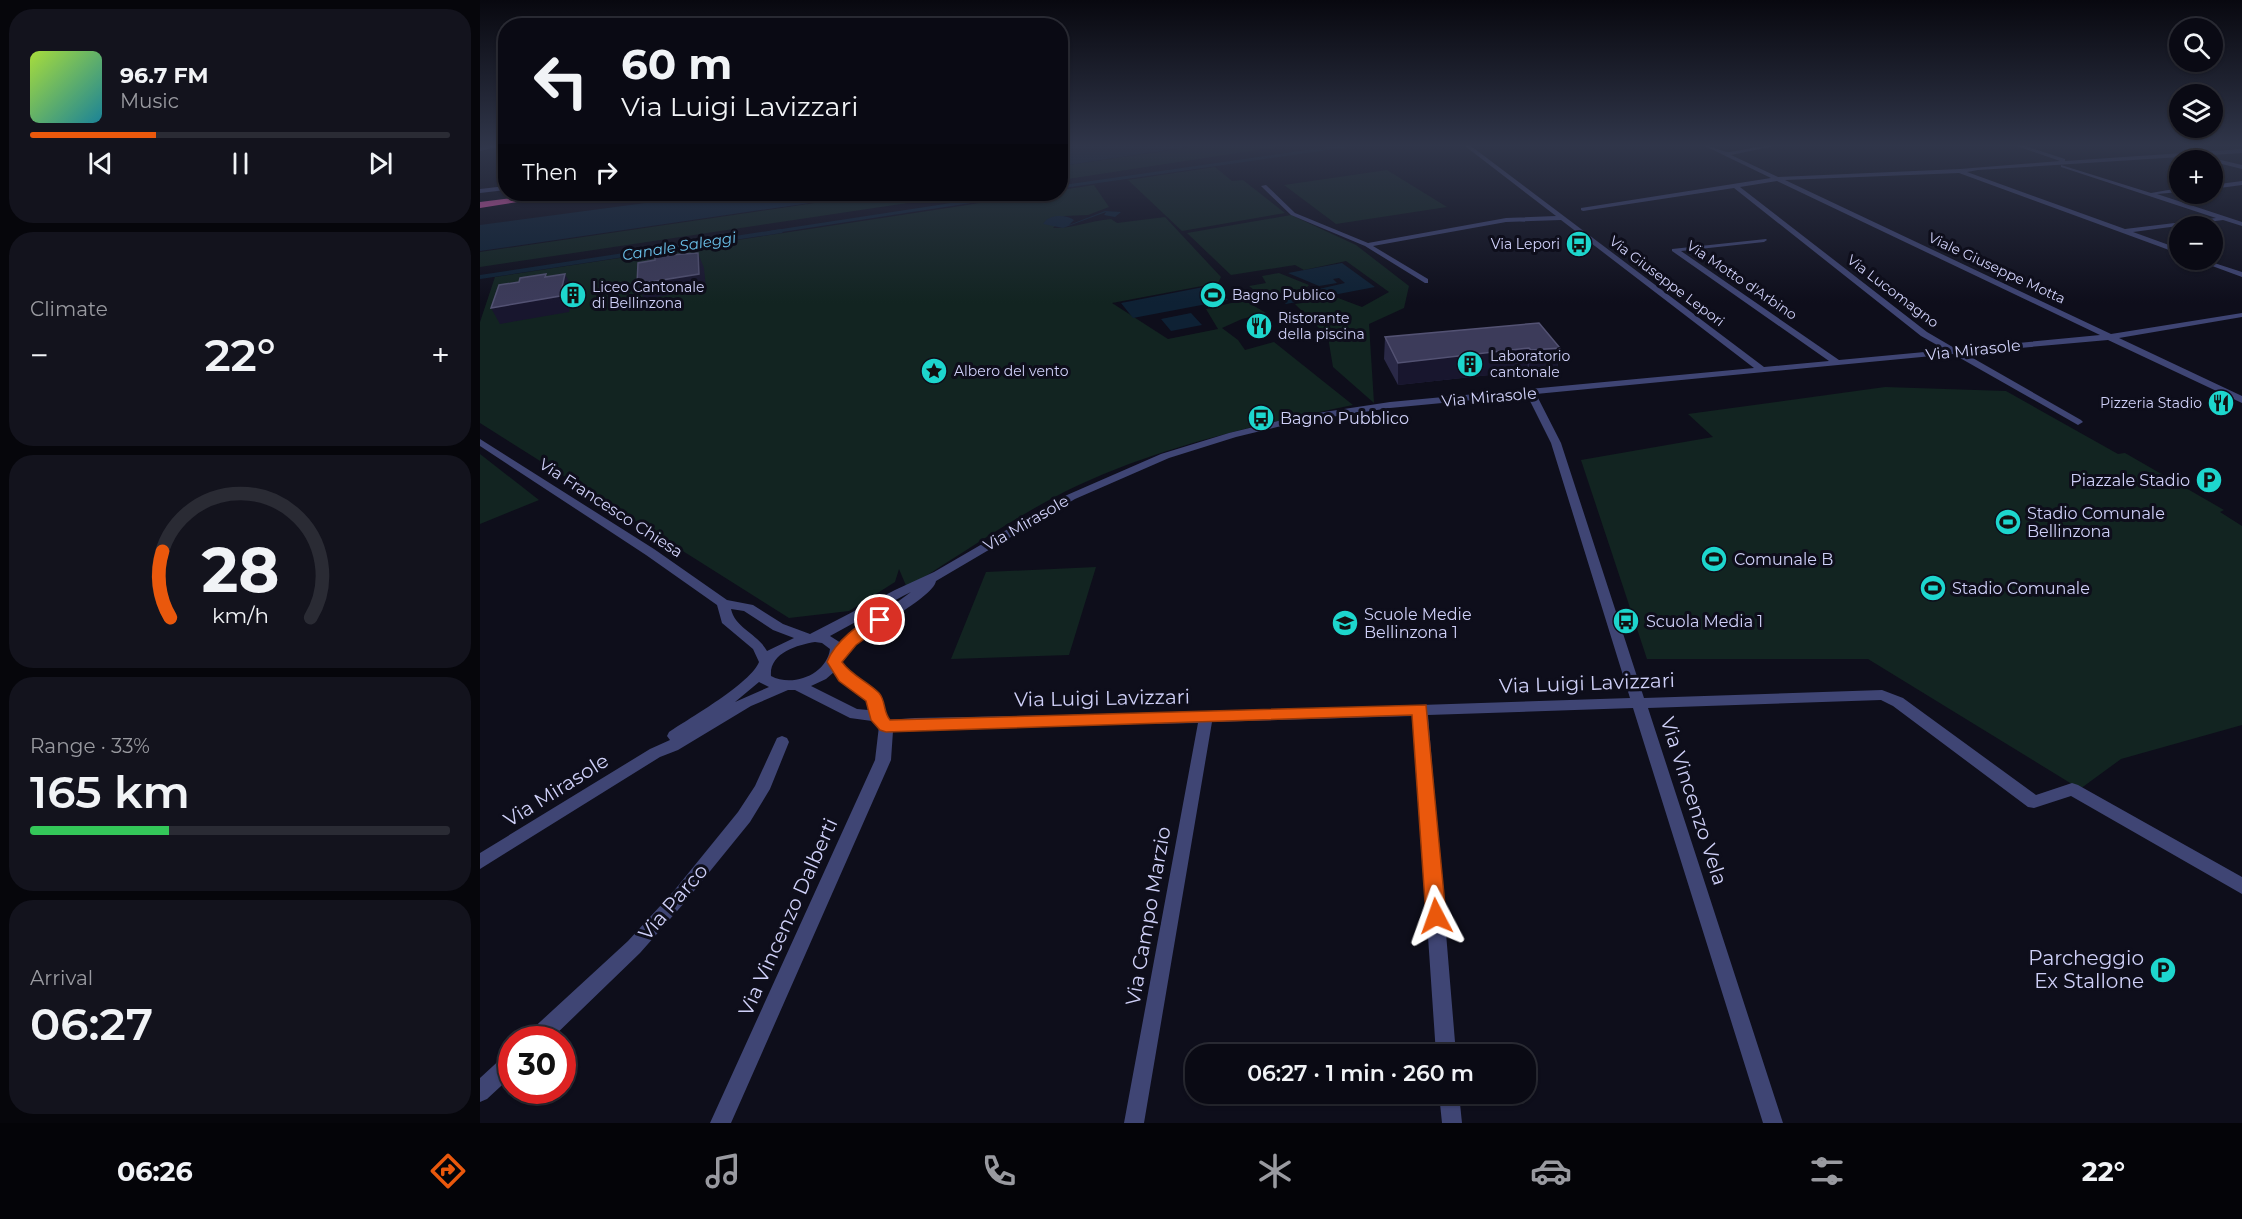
<!DOCTYPE html>
<meta charset="utf-8">
<style>
body{margin:0;font-family:Montserrat,sans-serif;background:#13131d;color:#f1f3f6;height:100vh;display:flex;flex-direction:column;font-size:22px;white-space:nowrap}
*{box-sizing:border-box;margin:0}
p{font-size:20px;color:#999aa0}
.icon{flex:none;width:33px;height:33px;fill:none;stroke:currentColor;stroke-width:2;stroke-linecap:round;stroke-linejoin:round}
.map{position:relative;flex:1;overflow:hidden}
.panel{display:flex;flex-direction:column;gap:9px;padding:9px;background:#06060b;width:480px}
.panel>*{flex:none}
.top-card{position:absolute;left:18px;top:18px;width:570px;height:183px;border-radius:24px;box-shadow:0 2px 4px #0004,0 0 0 2px #2a2b34;background:#0a0a14;color:#f1f3f6;overflow:hidden}
.tools{position:absolute;left:1689px;top:18px;display:grid;gap:12px}
.tools a{display:grid;place-items:center;width:54px;height:54px;border-radius:50%;background:#0a0a14;box-shadow:0 2px 4px #0004,0 0 0 2px #2a2b34;font-size:30px}
.speed{position:absolute;left:18px;top:1026px;display:flex;gap:12px;font-size:30px;font-weight:700;text-align:center}
.speed>*{display:grid;place-content:center;width:78px;height:78px;border-radius:50%;background:#0a0a14;box-shadow:0 2px 4px #0004,0 0 0 2px #2a2b34;line-height:1}
.speed .limit{border:9px solid #d22;background:#fff;color:#111}
.pin{position:absolute;display:grid;place-items:center;width:51px;height:51px;color:#fff;margin:-26px;border:3px solid #fff;border-radius:50%;box-shadow:0 2px 6px #0007}
.me{position:absolute;width:66px;margin:-33px;rotate:356deg;stroke-linejoin:round;filter:drop-shadow(0 0 4px #0008)}
.turn{display:flex;align-items:center;gap:21px;height:126px;padding:0 24px;font-size:27px}
.turn .icon{width:78px;height:78px;stroke-width:2.5}
.turn b{display:block;font-size:42px;line-height:51px}
.then{display:flex;align-items:center;height:57px;padding:0 24px;background:#0003;gap:12px;font-size:22px}
.big{font-size:45px;font-weight:600;line-height:1.1}
.panel .card{flex:1;display:flex;flex-direction:column;justify-content:center;gap:9px;min-width:0;padding:0 21px;border-radius:24px;background:#13131d}
.panel .dial{align-items:center;gap:0}
.dial svg{height:156px;overflow:visible;fill:none;stroke:#2a2b34;stroke-width:7;stroke-linecap:round;text-anchor:middle}
.dial text{fill:#f1f3f6;stroke:none}
.song{display:flex;align-items:center;gap:18px}
.cover{width:72px;height:72px;border-radius:9px;background:linear-gradient(135deg,hsl(80 70% 55%),hsl(190 70% 35%))}
.played{height:6px;border-radius:3px;background:linear-gradient(90deg,#ea580c 30%,#2a2b34 30%)}
.keys{display:flex;justify-content:space-around;direction:ltr}
.heat{display:flex;justify-content:space-between;align-items:center;font-size:33px;direction:ltr}
.charge{height:9px;border-radius:4px;background:linear-gradient(90deg,#34c759 33%,#2a2b34 0)}
.trip{position:absolute;left:705px;top:1044px;width:351px;height:60px;border-radius:24px;background:#0a0a14;box-shadow:0 2px 4px #0004,0 0 0 2px #2a2b34;font-weight:600;line-height:60px;text-align:center}
.tabs{display:flex;height:96px;justify-content:space-around;align-items:center;background:#040408;color:#999aa0}
.tabs .icon{width:42px;height:42px}
.tabs .on{color:#ea580c}
.tabs b{font-size:27px;color:#f1f3f6}
main{display:flex;flex:1;min-height:0}
.map>svg:first-child{display:block}
.green{fill:#122421}
.water{fill:#0e2134}
.lines{fill:none;stroke-linecap:round;stroke-linejoin:round}
.stream-far1{stroke:#0e2134;stroke-width:3}
.stream{stroke:#0e2134;stroke-width:4}
.minor{fill:#3f4574;fill-rule:evenodd}
.tertiary{fill:#3f4574;fill-rule:evenodd}
.motorway{fill:#e85ab3;fill-rule:evenodd}
.wall{fill:#2a2947}
.shaded-wall{fill:#18162e}
.building{fill:#3c3b5a;stroke:#535273;stroke-width:1.5}
.route{fill:#ea580c;stroke:#983908;stroke-width:1.5}
.labels{text-anchor:middle;dominant-baseline:central;stroke-width:6;stroke-linejoin:round;paint-order:stroke}
.far-poi-label{font-size:14px;fill:#cfd0f8;stroke:#0e0e1b;text-anchor:start}
.far-street-label{font-size:14px;fill:#cfd0f8;stroke:#0e0e1b}
.far-water-label{font-size:15px;font-style:italic;fill:#6bc2eb;stroke:#0e0e1b}
.street-label{font-size:16px;fill:#cfd0f8;stroke:#0e0e1b}
.poi-label{font-size:16px;fill:#cfd0f8;stroke:#0e0e1b;text-anchor:start}
.near-street-label{font-size:20px;fill:#cfd0f8;stroke:#0e0e1b}
.near-poi-label{font-size:20px;fill:#cfd0f8;stroke:#0e0e1b;text-anchor:end}
</style>
<main>
<section class="panel">
<div class="card">
<div class="song"><i class="cover"></i><div><b>96.7 FM</b><p>Music</p></div></div>
<div class="played"></div>
<div class="keys"><svg class="icon" aria-label="previous" viewBox="0 0 24 24"><path d="M18 5L8 12l10 7zM5 5v14"/></svg><svg class="icon" aria-label="pause" viewBox="0 0 24 24"><path d="M8 5v14M16 5v14"/></svg><svg class="icon" aria-label="next" viewBox="0 0 24 24"><path d="M6 5l10 7-10 7zM19 5v14"/></svg></div>
</div>
<div class="card"><p>Climate</p>
<div class="heat"><a>−</a><b class="big">22°</b><a>+</a></div>
</div>
<div class="card dial"><svg viewBox="0 0 100 80">
<path d="M14 69A42 42 0 1 1 86 69"/>
<path d="M14 69A42 42 0 0 1 10 35" stroke="#ea580c"/>
<text x="50" y="56" font-size="32" font-weight="700">28</text>
<text x="50" y="72" font-size="11">km/h</text>
</svg></div>
<div class="card"><p>Range · 33%</p><b class="big">165 km</b><div class="charge"></div></div>
<div class="card"><p>Arrival</p><b class="big">06:27</b></div>
</section>
<div class="map">
<svg width="1762" height="1123" viewBox="0 0 1762 1123">
<rect width="100%" height="100%" fill="#0e0e1b"/>
<!-- green -->
<path class="green" d="M720 146H804L581 180V166Z
M735 167 752 181 763 180 805 213 702 231 648 180Z
M907 170 967 207 856 224 804 185Z
M614 185 629 207 608 215 584 216 573 228C595 228 609 221 631 219L637 223 685 217 741 277 738 283 632 303 688 339 738 329 726 309 764 300 786 313 762 319 742 328 758 340 765 350 794 342 873 405C775 425 676 447 586 491 533 518 478 556 427 588L419 569 415 582 369 611 309 618 0 423V322L15 277 560 194H580L581 190Z
M396 194H488L0 267V252Z
M811 215 876 245 929 286 924 308 889 324 894 403 853 367 848 337 815 304 858 298 882 307 909 292 866 261 824 270 815 265 751 275 707 233Z
M799 273 829 285 825 289 782 296 769 286 786 283 782 276Z
M1405 387 1526 391 1638 454 1645 453 1744 510 1740 512 1762 526V725L1641 759 1600 789 1388 659H1167L1101 460 1233 437 1208 414Z
M0 454 59 500 0 524Z
M616 567 589 655 471 659 506 572Z"/>
<!-- water -->
<path class="water" d="M580 146H714L581 166Z
M233 194H391L0 251V225Z
M625 211 641 212 635 217 624 215 626 212 583 228 563 224C568 214 586 214 594 220L589 225Z
M862 263 895 287 806 304 800 298 865 283 859 278 853 279 857 283 839 286 808 273Z
M734 285 748 300 653 318 641 303Z
M711 313 722 325 691 331 681 319Z"/>
<g class="lines">
<!-- stream-far1 -->
<path class="stream-far1" d="M580 187 865 146
M292 232 540 194"/>
<!-- stream -->
<path class="stream" d="M0 277 301 231"/>
<!-- minor -->
<path class="minor" d="M985 146H991L1284 367 1349 361 1192 251V249L1286 239 1287 240 1284 242 1201 251 1359 360 1466 350 1441 336 1254 188 1103 211 1101 210V208L1291 178 1225 146C1234 146 1241 152 1249 152 1264 150 1278 146 1294 146L1251 155 1298 177 1480 169 1580 161 1537 146H1545L1585 159V161L1762 149V153L1498 170 1487 172 1645 229 1736 218 1581 167V165L1671 193 1700 188V192L1677 194 1762 222V226L1743 220 1653 232 1700 249V254L1479 173 1305 180 1631 334 1762 313V317L1639 338 1762 396V403L1628 340 1484 353 1601 420 1603 422 1598 425 1473 354 1056 394 1081 443 1164 698 1402 690 1423 698 1556 795 1592 783 1598 785 1762 877V894L1591 796 1554 808 1548 807 1413 706 1401 700 1168 708 1303 1123H1283L1153 708 948 715 976 1054H956L933 716 732 722 664 1123H644L718 723 435 728 413 731 411 760 251 1123H230L395 760 399 726 392 721 370 718 315 690H308L271 706 198 750 180 757 0 869V853L170 749 190 740 187 736 189 732C210 718 271 683 279 662L273 649 242 623 237 605 166 555 0 446V439L174 549 247 600 273 605 303 624 330 634 415 590 454 572 587 495 681 454 749 433 818 416 910 402 1274 368 1081 220 1026 222 893 246 948 279V283H945L885 246 811 215 781 186 786 185 815 213 888 243 1026 218 1076 216ZM1297 181 1620 335 1476 349 1447 332 1260 187ZM1047 395 1071 443 1150 698 726 712 435 718 408 720 403 714 398 694 369 674 361 661C372 636 453 600 456 581L595 499 689 458 756 437 818 422 910 408ZM431 592 361 643 350 636 423 596ZM251 609 264 611 293 630 314 638 287 651C278 634 255 628 251 609ZM335 642 342 643 350 649C347 674 313 688 291 676 289 653 317 645 335 642ZM354 672 359 680 386 700 388 710 377 709 331 686 346 679ZM279 682 289 687 255 702Z
M1728 157 1762 165V169L1726 160Z
M1762 181V185L1732 189V185Z
M26 186V190L0 193V189Z
M1716 260H1725L1762 272V277Z
M302 736 307 738 309 742 290 789 270 822 205 902 160 953 70 1040H45L48 1033 148 941 193 892 258 812 275 786 297 738Z
M32 1052V1076L7 1099 0 1102V1078L25 1055Z
M959 1094H979L982 1123H962Z"/>
<!-- tertiary -->
<path class="tertiary" d="M8 146H21L0 151V147Z"/>
<!-- motorway -->
<path class="motorway" d="M66 194H88L0 208V202Z"/>
</g>
<!-- wall -->
<path class="wall" d="M905 337 1080 348 1077 370 1048 373 1047 371 918 385 904 359Z"/>
<!-- shaded-wall -->
<path class="shaded-wall" d="M218 253 224 268 226 289 164 299 157 284Z
M85 274 93 289 89 312 20 324 11 308Z
M1049 348 1047 371 918 385V363Z
M1080 348 1077 370 1048 373 1051 350Z"/>
<!-- building -->
<path class="building" d="M218 253 219 274 157 284 158 263 175 260V256Z
M66 274 65 277 85 274 80 296 11 308 19 285 39 282 40 278Z
M1059 323 1080 348 1051 350 1049 348 918 363 905 337Z"/>
<!-- sky -->
<linearGradient id="sky" x2="0" y2="1"><stop stop-color="#08080f"/><stop offset="0.48" stop-color="#30364a"/><stop offset="1" stop-color="#30364a" stop-opacity="0"/></linearGradient>
<rect width="1762" height="303" fill="url(#sky)"/>
<!-- route -->
<path class="route" d="M400 615 407 620 405 624 376 645 362 662C372 676 387 681 399 693 406 701 403 712 410 720L946 705 966 916 963 923 956 925 949 923 946 916 932 715 406 732 400 730 391 720 386 701 359 681 347 662C354 643 380 621 400 615Z"/>
<!-- icons -->
<defs>
<symbol id="bus-disc" viewBox="-11 -11 22 22"><circle r="9.5" fill="#1dd6cd" stroke="#0e0e1b"/><path d="M-5-6H5V4H4V6H2V4H-2V6H-4V4H-5ZM-3.5-4V0h7V-4ZM-3.5 1.2v1.5H-2V1.2ZM2 1.2v1.5H3.5V1.2Z" fill="#111"/></symbol>
<symbol id="building-disc" viewBox="-11 -11 22 22"><circle r="9.5" fill="#1dd6cd" stroke="#0e0e1b"/><path d="M-4-6H4V6H1V3H-1V6H-4ZM-2.5-4.3h1.7v1.8h-1.7ZM.8-4.3h1.7v1.8H.8ZM-2.5-1h1.7V.8h-1.7ZM.8-1h1.7V.8H.8Z" fill="#111"/></symbol>
<symbol id="stadium-disc" viewBox="-11 -11 22 22"><circle r="9.5" fill="#1dd6cd" stroke="#0e0e1b"/><path d="M0-5a6.5 5 0 1 0 0 10a6.5 5 0 1 0 0-10ZM-3.5-1.8h7v3.6h-7Z" fill="#111"/></symbol>
<symbol id="restaurant-disc" viewBox="-11 -11 22 22"><circle r="9.5" fill="#1dd6cd" stroke="#0e0e1b"/><path d="M-5-6h1v4h1v-4h1v4h1v-4h1v5L-1.5 .5V6h-2V.5L-5-1ZM5-6V6H3V1.5H1.5Q1.5-4 5-6Z" fill="#111"/></symbol>
<symbol id="sight-disc" viewBox="-11 -11 22 22"><circle r="9.5" fill="#1dd6cd" stroke="#0e0e1b"/><path d="M0-6L1.8-2.2L6-1.7L2.9 1.2L3.7 5.4L0 3.3L-3.7 5.4L-2.9 1.2L-6-1.7L-1.8-2.2Z" fill="#111"/></symbol>
<symbol id="parking-disc" viewBox="-11 -11 22 22"><circle r="9.5" fill="#1dd6cd" stroke="#0e0e1b"/><path d="M-3.5-5.5H1a3.5 3.5 0 0 1 0 7H-1V5.5H-3.5ZM-1-3.4V-.6H.8a1.4 1.4 0 0 0 0-2.8Z" fill="#111"/></symbol>
<symbol id="school-disc" viewBox="-11 -11 22 22"><circle r="9.5" fill="#1dd6cd" stroke="#0e0e1b"/><path d="M0-5L7-2L0 1L-7-2ZM-4 1L0 2.5L4 1V4Q0 6-4 4Z" fill="#111"/></symbol>
</defs>
<g fill-rule="evenodd">
<use href="#bus-disc" x="1084" y="229" width="30" height="30"/>
<use href="#building-disc" x="78" y="280" width="30" height="30"/>
<use href="#stadium-disc" x="718" y="280" width="30" height="30"/>
<use href="#restaurant-disc" x="764" y="311" width="30" height="30"/>
<use href="#building-disc" x="975" y="349" width="30" height="30"/>
<use href="#sight-disc" x="439" y="356" width="30" height="30"/>
<use href="#restaurant-disc" x="1726" y="388" width="30" height="30"/>
<use href="#bus-disc" x="766" y="403" width="30" height="30"/>
<use href="#parking-disc" x="1714" y="465" width="30" height="30"/>
<use href="#stadium-disc" x="1513" y="507" width="30" height="30"/>
<use href="#stadium-disc" x="1219" y="544" width="30" height="30"/>
<use href="#stadium-disc" x="1438" y="573" width="30" height="30"/>
<use href="#bus-disc" x="1131" y="606" width="30" height="30"/>
<use href="#school-disc" x="850" y="608" width="30" height="30"/>
<use href="#parking-disc" x="1668" y="955" width="30" height="30"/>
</g>
<g class="labels">
<!-- far-poi labels -->
<g class="far-poi-label">
<text x="1080" y="244" text-anchor="end">Via Lepori</text>
<text x="112" y="287">Liceo Cantonale<tspan x="112" dy="16">di Bellinzona</tspan></text>
<text x="752" y="295">Bagno Publico</text>
<text x="798" y="318">Ristorante<tspan x="798" dy="16">della piscina</tspan></text>
<text x="1010" y="356">Laboratorio<tspan x="1010" dy="16">cantonale</tspan></text>
<text x="474" y="371">Albero del vento</text>
<text x="1722" y="403" text-anchor="end">Pizzeria Stadio</text>
</g>
<!-- far-street labels -->
<g class="far-street-label">
<text transform="translate(1517 268) rotate(25)">Viale Giuseppe Motta</text>
<text transform="translate(1262 280) rotate(34)">Via Motto d'Arbino</text>
<text transform="translate(1187 281) rotate(37)">Via Giuseppe Lepori</text>
<text transform="translate(1413 291) rotate(37)">Via Lucomagno</text>
</g>
<!-- far-water labels -->
<g class="far-water-label">
<text transform="translate(199 246) rotate(-9)">Canale Saleggi</text>
</g>
<!-- street labels -->
<g class="street-label">
<text transform="translate(1493 350) rotate(-6)">Via Mirasole</text>
<text transform="translate(1009 397) rotate(-5)">Via Mirasole</text>
<text transform="translate(131 508) rotate(33)">Via Francesco Chiesa</text>
<text transform="translate(546 523) rotate(-30)">Via Mirasole</text>
</g>
<!-- poi labels -->
<g class="poi-label">
<text x="800" y="418">Bagno Pubblico</text>
<text x="1710" y="480" text-anchor="end">Piazzale Stadio</text>
<text x="1547" y="513">Stadio Comunale<tspan x="1547" dy="18">Bellinzona</tspan></text>
<text x="1254" y="559">Comunale B</text>
<text x="1472" y="588">Stadio Comunale</text>
<text x="884" y="614">Scuole Medie<tspan x="884" dy="18">Bellinzona 1</tspan></text>
<text x="1166" y="621">Scuola Media 1</text>
</g>
<!-- near-street labels -->
<g class="near-street-label">
<text transform="translate(1107 683) rotate(-2)">Via Luigi Lavizzari</text>
<text transform="translate(622 698) rotate(-1)">Via Luigi Lavizzari</text>
<text transform="translate(76 790) rotate(-32)">Via Mirasole</text>
<text transform="translate(1214 801) rotate(72)">Via Vincenzo Vela</text>
<text transform="translate(193 902) rotate(-49)">Via Parco</text>
<text transform="translate(668 916) rotate(-80)">Via Campo Marzio</text>
<text transform="translate(308 917) rotate(-66)">Via Vincenzo Dalberti</text>
</g>
<!-- near-poi labels -->
<g class="near-poi-label">
<text x="1664" y="958">Parcheggio<tspan x="1664" dy="23">Ex Stallone</tspan></text>
</g>
</g>
</svg>
<div class="tools">
<a><svg class="icon" aria-label="search" viewBox="0 0 24 24"><circle cx="10" cy="10" r="6"/><path d="M15 15l6 6"/></svg></a>
<a><svg class="icon" aria-label="layers" viewBox="0 0 24 24"><path d="M12 4l9 5-9 5-9-5zM3 14l9 5 9-5"/></svg></a>
<a>+</a>
<a>−</a>
</div>
<div class="speed"><div class="limit">30</div></div>
<div class="pin" style="left:400px;top:620px;background:#d93025"><svg class="icon" aria-label="arrive" viewBox="0 0 24 24"><path d="M6 21V4h12l-3 4 3 4H6"/></svg></div>
<svg class="me" style="left:956px;top:916px" viewBox="-20 -20 40 40"><path d="M0-17L14 15 0 8-14 15z" fill="#ea580c" stroke="#fff" stroke-width="4"/></svg>
<div class="trip">06:27 · 1 min · 260 m</div>
<div class="top-card">
<div class="turn"><svg class="icon" aria-label="left" viewBox="0 0 24 24"><path d="M17 20v-9H6M10 6l-5 5 5 5"/></svg><div><b>60 m</b>Via Luigi Lavizzari</div></div>
<div class="then">Then<svg class="icon" aria-label="right" viewBox="0 0 24 24"><path d="M7 20v-9h11M14 6l5 5-5 5"/></svg></div>
</div>
</div>
</main>
<nav class="tabs">
<b>06:26</b>
<svg class="icon on" aria-label="directions" viewBox="0 0 24 24"><path d="M12 3l9 9-9 9-9-9zM9 14v-3h6M13 9l2 2-2 2"/></svg>
<svg class="icon" aria-label="music" viewBox="0 0 24 24"><path d="M9 18V5l10-2v13"/><circle cx="6" cy="18" r="3"/><circle cx="16" cy="16" r="3"/></svg>
<svg class="icon" aria-label="phone" viewBox="0 0 24 24"><path d="M5 4h4l2 5-3 2q2 4 5 5l2-3 5 2v4C11 20 4 13 5 4z"/></svg>
<svg class="icon" aria-label="climate" viewBox="0 0 24 24"><path d="M12 3v18M4 7l16 10M4 17L20 7"/></svg>
<svg class="icon" aria-label="car" viewBox="0 0 24 24"><path d="M5 17H2v-5l4-1 3-4h7l3 4 3 1v5h-3M9 17h6M6 11h13"/><circle cx="7" cy="17" r="2"/><circle cx="17" cy="17" r="2"/></svg>
<svg class="icon" aria-label="filters" viewBox="0 0 24 24"><path d="M4 7h16M4 17h16"/><circle cx="9" cy="7" r="2"/><circle cx="15" cy="17" r="2"/></svg>
<b>22°</b>
</nav>
